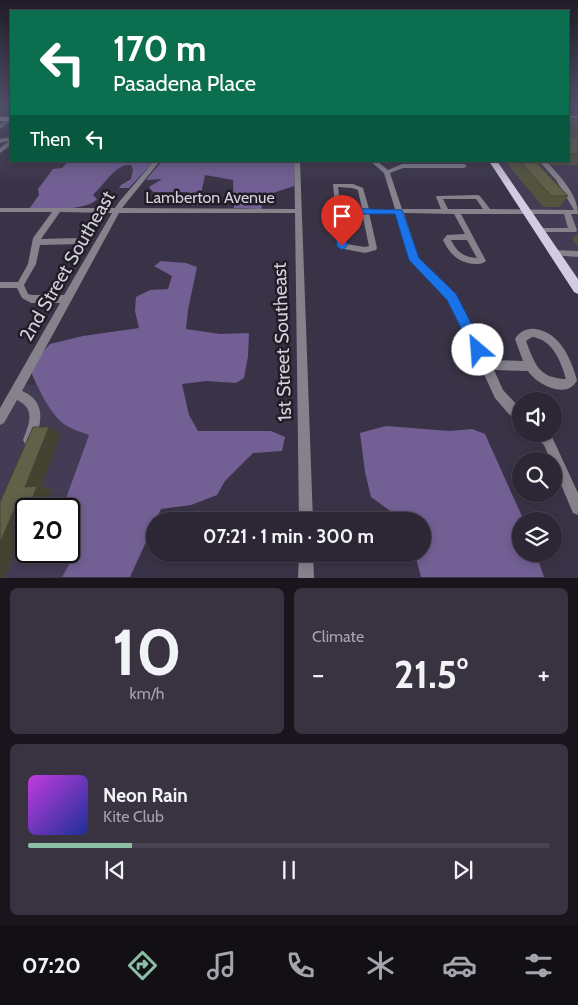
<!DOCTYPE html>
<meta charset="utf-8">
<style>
body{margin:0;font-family:Cabin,sans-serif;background:#383241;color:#f1f3f6;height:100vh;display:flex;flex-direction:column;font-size:19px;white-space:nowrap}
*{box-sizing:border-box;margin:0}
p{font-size:16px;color:#a6a5ad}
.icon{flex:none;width:28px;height:28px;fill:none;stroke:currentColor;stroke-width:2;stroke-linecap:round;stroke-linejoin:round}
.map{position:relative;height:578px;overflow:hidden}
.drawer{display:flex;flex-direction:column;gap:10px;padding:10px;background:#18151d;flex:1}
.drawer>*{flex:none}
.banner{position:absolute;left:10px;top:10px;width:559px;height:152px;border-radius:0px;box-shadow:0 2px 8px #0003,0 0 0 1px #484350;background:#0b6e4f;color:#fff;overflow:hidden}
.fabs{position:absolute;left:512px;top:392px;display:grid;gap:10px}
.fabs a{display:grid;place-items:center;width:50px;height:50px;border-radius:50%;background:#2c2635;box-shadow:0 2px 8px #0003,0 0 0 1px #484350;font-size:25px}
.speed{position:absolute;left:15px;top:498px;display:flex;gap:10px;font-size:25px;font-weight:700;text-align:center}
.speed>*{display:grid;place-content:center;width:65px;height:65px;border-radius:50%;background:#2c2635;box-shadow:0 2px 8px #0003,0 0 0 1px #484350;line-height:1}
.speed .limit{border:2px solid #111;border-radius:8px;background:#fff;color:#111}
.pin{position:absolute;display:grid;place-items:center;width:42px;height:42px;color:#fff;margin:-51px -21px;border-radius:50% 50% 50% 0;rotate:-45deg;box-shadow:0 0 5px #0007}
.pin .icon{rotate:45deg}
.me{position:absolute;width:55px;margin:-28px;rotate:333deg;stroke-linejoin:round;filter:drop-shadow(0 0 4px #0008)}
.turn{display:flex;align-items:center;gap:18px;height:105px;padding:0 20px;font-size:22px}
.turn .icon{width:65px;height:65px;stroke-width:2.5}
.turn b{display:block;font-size:35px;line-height:42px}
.then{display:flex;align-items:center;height:48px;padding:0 20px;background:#0003;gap:10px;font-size:19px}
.big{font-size:38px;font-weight:700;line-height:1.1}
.drawer .card{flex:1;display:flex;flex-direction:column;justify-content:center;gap:8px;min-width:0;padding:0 18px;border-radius:8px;background:#383241}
.drawer .dial{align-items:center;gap:0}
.dial b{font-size:65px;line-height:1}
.song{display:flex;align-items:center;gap:15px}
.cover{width:60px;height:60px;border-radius:8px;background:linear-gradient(135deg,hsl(290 70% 55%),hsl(230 70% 35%))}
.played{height:5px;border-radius:2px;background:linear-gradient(90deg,#8abfa5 20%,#484350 20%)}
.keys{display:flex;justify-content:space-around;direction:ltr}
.heat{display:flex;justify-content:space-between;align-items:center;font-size:28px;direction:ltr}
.drawer .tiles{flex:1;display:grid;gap:10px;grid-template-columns:1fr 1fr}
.card:last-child{grid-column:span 2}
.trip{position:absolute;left:146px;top:512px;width:285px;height:50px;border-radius:25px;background:#2c2635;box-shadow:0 2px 8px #0003,0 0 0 1px #484350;font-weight:700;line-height:50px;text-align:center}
.tab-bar{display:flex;height:80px;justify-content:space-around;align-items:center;background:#120f15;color:#a6a5ad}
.tab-bar .icon{width:35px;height:35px}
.tab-bar .selected{color:#8abfa5}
.tab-bar b{font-size:22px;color:#f1f3f6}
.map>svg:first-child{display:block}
.built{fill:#443b55}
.forest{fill:#725f94}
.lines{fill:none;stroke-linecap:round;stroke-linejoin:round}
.minor{fill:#85828c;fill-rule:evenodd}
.major{fill:#d2cce1;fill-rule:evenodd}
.wall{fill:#53533e}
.shaded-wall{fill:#444332}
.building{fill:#616048;stroke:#444332}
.route{fill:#1a73e8;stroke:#114b97}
.labels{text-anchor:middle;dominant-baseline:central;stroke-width:5;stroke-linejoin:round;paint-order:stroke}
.far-street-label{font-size:16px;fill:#d4d0dd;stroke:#201d26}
.street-label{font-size:19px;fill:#d4d0dd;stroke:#201d26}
</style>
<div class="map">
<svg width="578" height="578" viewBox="0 0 578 578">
<rect width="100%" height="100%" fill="#3a3347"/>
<!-- built -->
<path class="built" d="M568 118H578V289L493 161H568Z
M20 384 36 385 55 417 66 426 89 434 62 509H26V551H69V533L77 550 62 577 0 578V419Z"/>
<!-- forest -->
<path class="forest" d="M69 161H154L129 188H119L121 185 131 179 133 170 131 165C116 163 104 185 93 195L97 199C88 211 45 209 29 209L39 195 38 189 53 169 62 168Z
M162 161H294V186L261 197 263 204 261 209 234 208 233 180 205 175 199 204 192 206 190 197 187 192H153L149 187 162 179 146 180Z
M161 261 186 263 197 267 188 310 186 329 220 334 249 333 248 356 244 378 236 383 206 381 182 384 189 415 198 431H271L285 437 282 451 253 453 225 481 217 495 191 505 161 509 130 577H62L77 550 69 533V509H62L89 435C82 432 74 430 67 426 52 419 35 383 29 367L50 344 83 336 139 328 135 311 136 297 150 290 168 289 172 276 154 266Z
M386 426 450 431 472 429 485 434 524 521H521V554H536L544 577H421L415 554H422V521H404L371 497 365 472 360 433Z"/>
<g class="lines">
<!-- minor -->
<path class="minor" d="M9 117H11V120L0 129V124Z
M11 137V145L0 153V148L9 141 0 143V139Z
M154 161H160L122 208 295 209 294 161H300L313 521H299L295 213H119L22 391C47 401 42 424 33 444L29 446 25 444 23 440C29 424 36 409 17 400L4 423 0 425V408L60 303H31L22 298 17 288H0V282H18L28 264 33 238 52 212H0V208H115L119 202ZM60 212 112 213 64 295H32L28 294 24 285 36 264 40 245 81 244 85 241 81 238 41 239Z
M370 161H377L388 170 402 164H464L467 166 464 168H403L390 173 402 209H441L436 197 437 196 478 195 480 196 490 209 574 210 556 180 539 161H546C559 175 578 194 578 214H571L577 230 576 232H538L534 230 538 228H568L564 214H461L486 261C482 264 480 264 475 264 458 263 450 254 443 240L447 235 465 234 454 214 404 213 419 259 455 294 489 360 523 361 515 339C519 332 527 328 535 329 560 332 571 359 577 380 568 400 537 385 528 371L494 370 503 390 521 409V423L517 421 507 412 495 398 449 299 412 262 397 213H369L377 248 376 250 365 253 339 248 333 184H353L363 188 369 209H395L384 173ZM338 187 352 188 358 190 362 209H341ZM443 199H476L483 209H448ZM342 213H362L369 246 365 247 346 244ZM451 240H467L477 258C463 257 457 252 451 240ZM532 337C552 339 561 361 566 379 538 378 535 364 526 341Z
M554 250 578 251V257L551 255 550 253Z
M535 434H549L552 437 578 493V515L573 513 554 468V461H551L544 445 537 438Z
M299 554H313L314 578H298Z"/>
<!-- major -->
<path class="major" d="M568 116H578V120H568Z
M0 117H11V121H0Z
M489 161H497L578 279V294L574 292Z"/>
</g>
<!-- wall -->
<path class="wall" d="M568 118H578V165H550L546 161H568Z
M505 161H539L542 164 540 167 568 196 560 207H543Z
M578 233V247L572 239Z
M61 433 41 487 52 489 47 503 34 504 32 509H26V523L5 578H0V502Z"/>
<!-- shaded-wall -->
<path class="shaded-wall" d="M49 427 61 433 41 487 52 489 47 503 32 500 25 487Z
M18 501 34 504 32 509H26V523L5 578H0V543L17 503Z"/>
<!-- building -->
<path class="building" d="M568 118H578V131L568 123Z
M568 137H575L578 139V154H568Z
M520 161H539L542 164H538L568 196H551Z
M33 427H49L25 487 37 486 32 500 18 501 17 503 0 543V502Z"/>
<!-- sky -->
<linearGradient id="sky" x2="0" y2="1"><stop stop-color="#201c27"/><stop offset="0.57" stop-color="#4f5069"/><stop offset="1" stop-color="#4f5069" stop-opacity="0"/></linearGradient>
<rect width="578" height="187" fill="url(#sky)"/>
<!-- route -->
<path class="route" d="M339 208 402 210 419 258 456 294 485 350 483 354 478 355 474 354 447 300 409 260 395 214H344L347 246 342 250 337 246 334 211Z"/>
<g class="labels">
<!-- far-street labels -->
<g class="far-street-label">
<text x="210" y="197">Lamberton Avenue</text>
</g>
<!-- street labels -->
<g class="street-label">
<text transform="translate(67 266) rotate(-60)">2nd Street Southeast</text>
<text transform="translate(282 342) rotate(-92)">1st Street Southeast</text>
</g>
</g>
</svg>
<div class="fabs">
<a><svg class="icon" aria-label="sound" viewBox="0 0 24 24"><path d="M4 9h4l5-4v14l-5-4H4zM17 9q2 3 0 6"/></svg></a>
<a><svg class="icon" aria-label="search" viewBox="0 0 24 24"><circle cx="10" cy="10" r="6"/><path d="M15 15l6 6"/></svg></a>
<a><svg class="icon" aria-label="layers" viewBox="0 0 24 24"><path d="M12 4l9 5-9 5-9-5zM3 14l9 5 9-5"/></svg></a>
</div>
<div class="speed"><div class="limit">20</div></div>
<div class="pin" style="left:342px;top:246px;background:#d93025"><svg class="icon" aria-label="arrive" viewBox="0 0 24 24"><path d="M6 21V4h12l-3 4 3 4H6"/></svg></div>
<svg class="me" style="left:478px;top:350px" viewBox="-20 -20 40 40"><circle r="19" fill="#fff"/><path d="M0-13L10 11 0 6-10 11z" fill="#1a73e8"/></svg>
<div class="trip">07:21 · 1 min · 300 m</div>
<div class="banner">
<div class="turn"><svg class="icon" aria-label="left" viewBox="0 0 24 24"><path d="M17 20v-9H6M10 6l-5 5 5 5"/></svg><div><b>170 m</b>Pasadena Place</div></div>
<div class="then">Then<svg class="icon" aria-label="left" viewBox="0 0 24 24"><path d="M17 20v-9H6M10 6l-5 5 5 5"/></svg></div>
</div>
</div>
<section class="drawer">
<div class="tiles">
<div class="card dial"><b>10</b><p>km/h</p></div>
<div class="card"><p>Climate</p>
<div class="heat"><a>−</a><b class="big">21.5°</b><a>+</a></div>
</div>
<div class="card">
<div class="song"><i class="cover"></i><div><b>Neon Rain</b><p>Kite Club</p></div></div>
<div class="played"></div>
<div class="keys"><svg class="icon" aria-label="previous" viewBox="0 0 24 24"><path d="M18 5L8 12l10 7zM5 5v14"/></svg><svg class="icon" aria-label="pause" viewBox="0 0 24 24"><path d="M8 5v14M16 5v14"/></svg><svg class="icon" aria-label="next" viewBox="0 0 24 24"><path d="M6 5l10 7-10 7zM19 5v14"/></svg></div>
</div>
</div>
</section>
<nav class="tab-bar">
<b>07:20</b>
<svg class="icon selected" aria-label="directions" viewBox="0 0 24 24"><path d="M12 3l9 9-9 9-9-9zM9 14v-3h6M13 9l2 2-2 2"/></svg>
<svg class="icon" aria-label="music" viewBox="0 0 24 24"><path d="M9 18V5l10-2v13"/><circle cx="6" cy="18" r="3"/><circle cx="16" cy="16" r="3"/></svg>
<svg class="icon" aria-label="phone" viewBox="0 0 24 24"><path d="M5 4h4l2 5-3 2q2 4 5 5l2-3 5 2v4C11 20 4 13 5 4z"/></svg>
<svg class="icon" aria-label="climate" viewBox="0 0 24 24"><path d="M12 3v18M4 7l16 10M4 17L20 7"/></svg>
<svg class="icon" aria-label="car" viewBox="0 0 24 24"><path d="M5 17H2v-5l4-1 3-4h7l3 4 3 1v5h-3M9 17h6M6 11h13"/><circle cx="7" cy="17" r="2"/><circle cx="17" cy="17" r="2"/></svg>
<svg class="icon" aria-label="filters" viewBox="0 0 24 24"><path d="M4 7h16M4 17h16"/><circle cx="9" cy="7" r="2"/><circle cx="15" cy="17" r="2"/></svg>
</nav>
